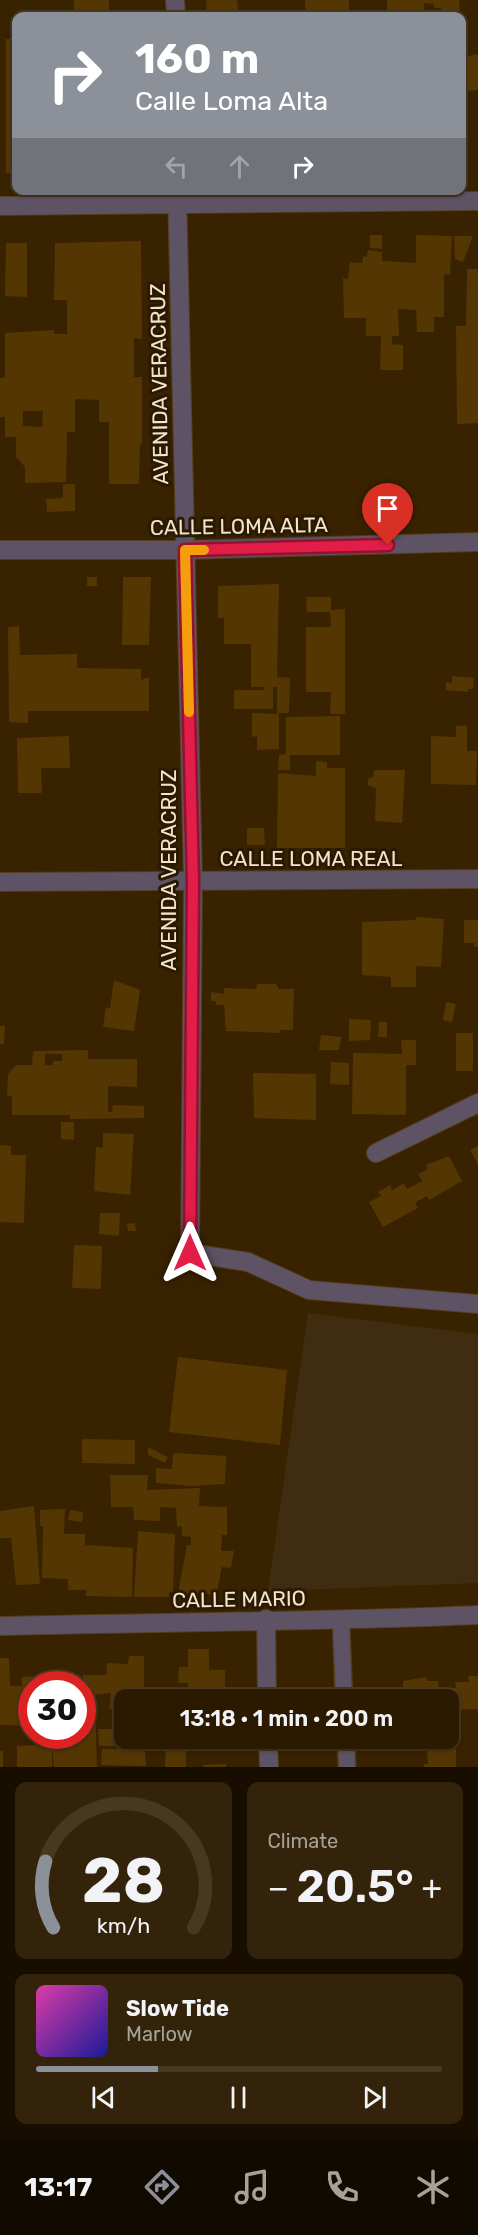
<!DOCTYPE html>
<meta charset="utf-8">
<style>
body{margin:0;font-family:Rubik,sans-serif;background:#33230a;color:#f1f3f6;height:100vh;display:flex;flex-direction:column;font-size:22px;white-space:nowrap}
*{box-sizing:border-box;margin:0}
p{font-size:20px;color:#a6a199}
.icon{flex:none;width:33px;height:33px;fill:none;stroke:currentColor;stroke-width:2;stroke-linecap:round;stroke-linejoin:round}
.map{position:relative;height:1767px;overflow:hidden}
.side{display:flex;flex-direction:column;gap:15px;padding:15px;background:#180e00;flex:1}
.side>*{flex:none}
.banner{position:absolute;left:12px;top:12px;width:454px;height:183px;border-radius:12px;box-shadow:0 2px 4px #0004,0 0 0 2px #473822;background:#8c9099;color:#fff;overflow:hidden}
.speed{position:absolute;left:18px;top:1671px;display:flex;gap:12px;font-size:30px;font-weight:700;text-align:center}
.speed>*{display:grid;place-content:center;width:78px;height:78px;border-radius:50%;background:#2b1a00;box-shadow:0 2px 4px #0004,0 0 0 2px #473822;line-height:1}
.speed .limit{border:9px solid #d22;background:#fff;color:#111}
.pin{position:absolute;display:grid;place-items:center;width:51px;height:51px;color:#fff;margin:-62px -26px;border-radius:50% 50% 50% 0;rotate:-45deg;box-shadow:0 0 6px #0007}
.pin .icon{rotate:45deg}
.me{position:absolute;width:66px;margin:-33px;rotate:0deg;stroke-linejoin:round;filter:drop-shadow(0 0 4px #0008)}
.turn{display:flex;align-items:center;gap:21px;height:126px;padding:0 24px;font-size:27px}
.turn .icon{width:78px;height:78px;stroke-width:2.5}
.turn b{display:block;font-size:42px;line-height:51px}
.lanes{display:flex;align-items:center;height:57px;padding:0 24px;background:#0003;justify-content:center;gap:30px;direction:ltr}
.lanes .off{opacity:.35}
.big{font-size:45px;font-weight:600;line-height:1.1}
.side .tile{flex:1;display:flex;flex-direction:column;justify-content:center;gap:9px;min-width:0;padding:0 21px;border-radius:12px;background:#33230a}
.side .dial{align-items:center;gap:0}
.dial svg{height:156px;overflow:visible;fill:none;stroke:#473822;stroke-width:7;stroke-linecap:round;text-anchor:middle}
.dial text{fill:#f1f3f6;stroke:none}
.song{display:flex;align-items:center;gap:18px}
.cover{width:72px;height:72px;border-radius:9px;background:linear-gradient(135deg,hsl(320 70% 55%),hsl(240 70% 35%))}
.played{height:6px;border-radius:3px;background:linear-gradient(90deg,#8c9099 30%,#473822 30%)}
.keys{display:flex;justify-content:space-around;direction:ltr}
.heat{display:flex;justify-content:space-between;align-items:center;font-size:33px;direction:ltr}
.side .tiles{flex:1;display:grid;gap:15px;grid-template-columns:1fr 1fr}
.tile:last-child{grid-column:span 2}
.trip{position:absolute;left:114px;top:1689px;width:345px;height:60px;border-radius:12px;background:#2b1a00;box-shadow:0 2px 4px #0004,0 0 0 2px #473822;font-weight:600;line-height:60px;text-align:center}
.tabs{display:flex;height:96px;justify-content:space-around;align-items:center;background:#110a00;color:#a6a199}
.tabs .icon{width:42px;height:42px}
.tabs .selected{color:#8c9099}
.tabs b{font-size:27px;color:#f1f3f6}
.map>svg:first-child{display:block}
.built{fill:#402d11}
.building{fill:#543603;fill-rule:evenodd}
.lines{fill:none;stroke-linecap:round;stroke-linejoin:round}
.lane-casing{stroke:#533d1d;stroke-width:19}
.street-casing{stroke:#533d1d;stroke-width:20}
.lane{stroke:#5e5265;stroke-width:16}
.street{stroke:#5e5265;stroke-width:18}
.route-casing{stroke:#92132f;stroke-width:15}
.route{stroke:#e11d48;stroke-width:10}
.slow{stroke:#f59e0b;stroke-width:10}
.labels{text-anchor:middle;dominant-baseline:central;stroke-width:6;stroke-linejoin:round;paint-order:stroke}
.street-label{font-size:21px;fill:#f6e3cc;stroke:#2b1a03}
</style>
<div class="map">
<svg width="478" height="1767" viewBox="0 0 478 1767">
<rect width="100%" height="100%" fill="#392200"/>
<!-- built -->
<path class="built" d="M308 1313 478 1334V1583L268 1591Z"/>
<!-- building -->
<path class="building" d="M74 0H109V16H74Z
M206 0H237L239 16H207Z
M305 0H349V16H306Z
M387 0H459L460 16H441V8H434V4L424 3V16H387Z
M6 39H16V173H6Z
M478 54V90L467 91 463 57Z
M370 235H382V249L370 248Z
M416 235 452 236 450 275 444 274V317H434V332H417L416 310 398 309 399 336H392V344L403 345V370H380L381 336H366V318H344L343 278 348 279 350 262 362 263 363 256 367 257 368 250 382 252V261L416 263Z
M454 236H473L463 262 455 259Z
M141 241 142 339 134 338V377H142V444H140L139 484H109V422H99V400L75 399V432H67L66 482 25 483V467L16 457V437H5V417H0V378H4L5 375V333L54 330V334H67V300H54L55 243ZM23 411H43L42 427 23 426Z
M6 243H27V297L5 296Z
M467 269H478V423L457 424 456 326H466Z
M63 484H75V511L47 512 46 499 63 498Z
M87 577H97V586H87Z
M123 577H151L149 645H122Z
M279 584 277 677 290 678 289 713H279V749L257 750V736L252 737V713L277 714V687H273V709H234V690H264V687H251V644H224V618H218V586Z
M306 597H331V610L345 609V714H330L331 692H306V627H331L330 612H307Z
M19 626 20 655 77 654V668L141 669V680L149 677V711H28V723L9 722 8 627Z
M452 676 474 678 473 689H468V692L446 690V682L452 683Z
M340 716V755H290V770H278L279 755 286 754V717Z
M467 725V751H477L476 785 431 784V736L456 737V726Z
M69 736 70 768H41L42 793H18L17 738Z
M316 761 327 762V768H345V848H277L278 773 316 776Z
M374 770H405L402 823 375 821 376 788 367 785 369 777 373 778Z
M247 828H264L265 845H247Z
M416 917 444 919 441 967 416 966V987H391V977L362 975V922L416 920Z
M464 920H478V947H474V943H464Z
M114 980 140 990 134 1031 103 1027 106 1007 110 1008Z
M257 984H276L279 989H294L293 1030H280V1033L226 1031 224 1005H216V1001H211V992L224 994V988L256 989Z
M446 1002 456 1004 452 1022 443 1020Z
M349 1019 371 1020 370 1040 349 1041Z
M379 1022H387V1037H378Z
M0 1026H5L4 1044H0Z
M456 1033H473V1071H456Z
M321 1035 341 1037 339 1050H319Z
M401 1040H416V1065H406V1115L352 1114 353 1053 402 1054Z
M88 1050V1059H137V1087L108 1086V1112H112L113 1105 144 1106V1118L70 1119V1115H12V1096H7L8 1074 16 1065H32L33 1051ZM45 1054H62V1061H53V1065H45Z
M331 1062 349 1063V1085L330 1084Z
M253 1073 316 1074V1120L254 1118Z
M61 1122H74V1140L61 1139Z
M103 1133 134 1134 130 1195 94 1191 96 1147 103 1148Z
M0 1145 11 1146V1155H26L24 1223 0 1222Z
M478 1146V1164L470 1150Z
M449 1156 462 1181 429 1200 427 1196 415 1203 418 1208 383 1227 369 1202 381 1196 378 1192 390 1185 392 1190 404 1183 407 1189 422 1181 418 1174 428 1169 426 1165Z
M100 1213H120L119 1236 99 1234Z
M135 1223 136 1231H128L127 1224Z
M74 1245 102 1246 101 1289 72 1288Z
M178 1357 287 1370 280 1445 169 1432Z
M82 1439 135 1440V1464L82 1463Z
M148 1447 168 1457 165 1463 148 1455Z
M173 1453 226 1456 225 1484 190 1486 156 1483V1468L172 1469Z
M110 1475H148L147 1490 200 1488 199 1506 227 1507V1535H222L221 1551H234L231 1568 222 1567 216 1596 198 1592V1596L178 1593 187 1545H191V1537L182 1536V1526L177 1527 176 1508 160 1507V1521L134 1520 133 1507H111Z
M34 1506 40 1584 16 1585 11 1538H0V1511Z
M65 1509 64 1534H85V1547L87 1545 133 1548 132 1597 86 1596V1590H68V1579L42 1578 43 1526H40V1510Z
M70 1510 83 1512 82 1522 68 1520Z
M138 1531 175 1534 173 1592H169V1597H134Z
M188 1649H209V1670H225V1700H188V1683H178L179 1667H188Z
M129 1656H144V1694L157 1695 156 1699 124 1700V1708L109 1709 111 1693 84 1696 83 1675H106L107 1663 128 1664Z
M0 1658H9L10 1686H22V1677L37 1676V1684H32V1726L0 1725Z
M468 1676H478V1709L455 1710V1704H448V1700H403V1681L427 1677V1681H438L439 1688H456L455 1682H469Z
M82 1702H95L97 1767H54L52 1745V1767H17V1746L41 1745V1736H82Z
M116 1725H124V1738H206L203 1747H186V1767H165L166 1746 145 1747 146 1766 101 1765 102 1749H123V1746H116Z
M98 1729H114V1746H99Z
M456 1749V1767H424V1764H428L427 1750Z
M0 1751H3V1767H0Z
M226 1764V1767H203V1765Z"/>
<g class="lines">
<defs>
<path id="lane" d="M341 1621 344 1700
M346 1738 347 1767"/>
<path id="street" d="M175 0 176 16
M177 190 193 881 190 1253 248 1262 309 1290 478 1304
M0 206 478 201
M0 550H185L478 542
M0 882 478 879
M376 1153 478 1103
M266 1619 267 1700
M0 1626C159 1622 319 1622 478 1615
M268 1738 269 1767"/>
</defs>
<!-- lane casing -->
<use href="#lane" class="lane-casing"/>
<!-- street casing -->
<use href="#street" class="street-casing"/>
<!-- lane -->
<use href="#lane" class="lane"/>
<!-- street -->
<use href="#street" class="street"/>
</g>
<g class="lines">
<defs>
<path id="route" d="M190 1253 193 881 185 550 388 545"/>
</defs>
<!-- route casing -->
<use href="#route" class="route-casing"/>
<!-- route -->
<use href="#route" class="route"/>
<!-- slow -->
<path class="slow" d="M189 712 185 550H204"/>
</g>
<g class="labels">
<!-- street labels -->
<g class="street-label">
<text transform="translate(159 384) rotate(-91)">AVENIDA VERACRUZ</text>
<text transform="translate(239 526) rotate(-1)">CALLE LOMA ALTA</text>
<text x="311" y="858">CALLE LOMA REAL</text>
<text transform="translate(168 870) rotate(-90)">AVENIDA VERACRUZ</text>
<text transform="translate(239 1599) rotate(-1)">CALLE MARIO</text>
</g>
</g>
</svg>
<div class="speed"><div class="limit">30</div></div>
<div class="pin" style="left:388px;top:545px;background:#d93025"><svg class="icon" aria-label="arrive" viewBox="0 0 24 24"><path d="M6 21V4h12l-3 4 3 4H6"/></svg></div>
<svg class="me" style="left:190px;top:1253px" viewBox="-20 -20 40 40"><path d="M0-17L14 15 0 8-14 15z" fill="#e11d48" stroke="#fff" stroke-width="4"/></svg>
<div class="trip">13:18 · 1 min · 200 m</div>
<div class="banner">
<div class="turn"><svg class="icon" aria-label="right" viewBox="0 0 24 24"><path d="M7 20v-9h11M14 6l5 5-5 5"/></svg><div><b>160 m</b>Calle Loma Alta</div></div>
<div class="lanes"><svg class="icon off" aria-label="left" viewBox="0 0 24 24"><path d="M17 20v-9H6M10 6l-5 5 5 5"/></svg><svg class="icon off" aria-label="ahead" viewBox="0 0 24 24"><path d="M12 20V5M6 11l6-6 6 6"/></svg><svg class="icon" aria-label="right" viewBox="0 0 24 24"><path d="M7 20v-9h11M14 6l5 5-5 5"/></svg></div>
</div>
</div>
<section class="side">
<div class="tiles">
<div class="tile dial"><svg viewBox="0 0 100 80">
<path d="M14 69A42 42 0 1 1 86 69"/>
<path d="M14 69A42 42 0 0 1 10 35" stroke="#8c9099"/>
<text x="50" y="56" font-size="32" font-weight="700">28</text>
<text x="50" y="72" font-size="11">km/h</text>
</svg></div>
<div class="tile"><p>Climate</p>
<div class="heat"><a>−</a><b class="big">20.5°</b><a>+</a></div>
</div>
<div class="tile">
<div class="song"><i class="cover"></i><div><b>Slow Tide</b><p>Marlow</p></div></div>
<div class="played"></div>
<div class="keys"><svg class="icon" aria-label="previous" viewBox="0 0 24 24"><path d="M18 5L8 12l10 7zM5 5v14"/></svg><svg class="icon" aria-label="pause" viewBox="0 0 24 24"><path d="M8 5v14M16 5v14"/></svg><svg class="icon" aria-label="next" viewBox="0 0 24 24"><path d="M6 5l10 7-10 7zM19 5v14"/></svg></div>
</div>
</div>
</section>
<nav class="tabs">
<b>13:17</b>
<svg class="icon selected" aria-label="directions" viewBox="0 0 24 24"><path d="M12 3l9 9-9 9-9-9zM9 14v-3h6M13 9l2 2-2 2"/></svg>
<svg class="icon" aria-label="music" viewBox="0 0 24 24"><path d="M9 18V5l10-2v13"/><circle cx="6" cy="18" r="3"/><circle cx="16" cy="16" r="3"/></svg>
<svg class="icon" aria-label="phone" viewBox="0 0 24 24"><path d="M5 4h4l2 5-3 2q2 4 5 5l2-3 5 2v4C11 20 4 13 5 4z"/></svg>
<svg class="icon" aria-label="climate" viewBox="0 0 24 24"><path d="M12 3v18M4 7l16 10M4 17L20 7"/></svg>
</nav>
